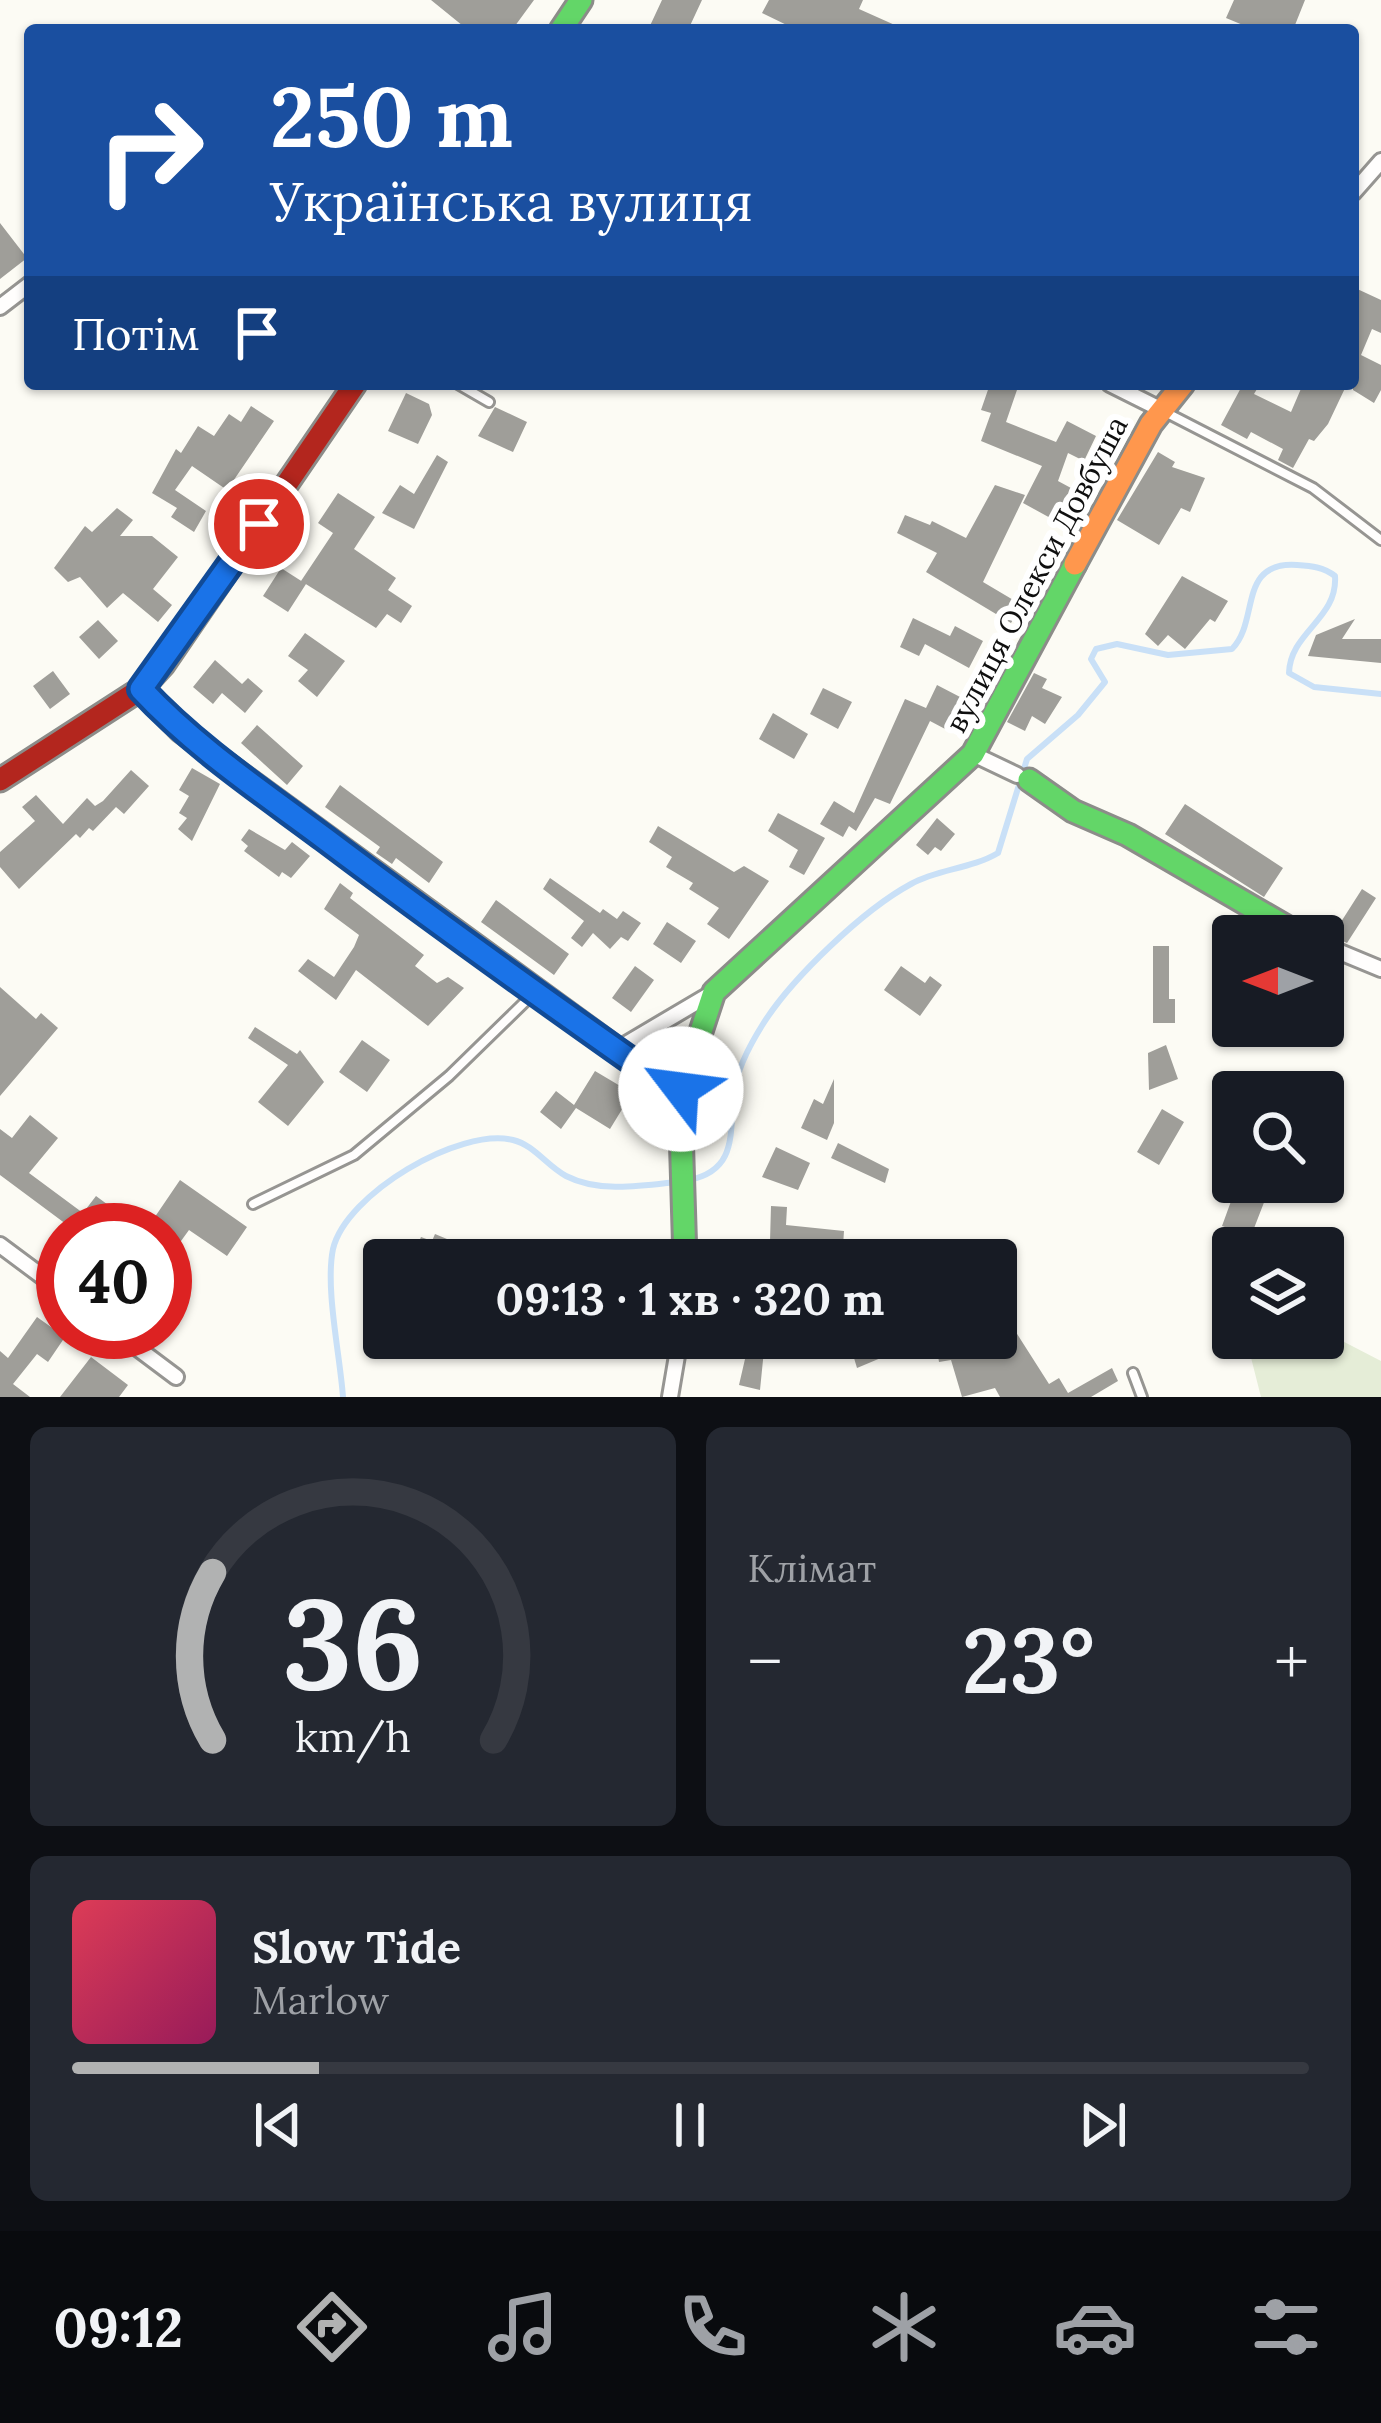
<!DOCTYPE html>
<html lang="uk">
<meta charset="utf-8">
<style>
body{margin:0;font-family:Lora,serif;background:#242831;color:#f1f3f6;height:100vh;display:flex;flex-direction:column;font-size:45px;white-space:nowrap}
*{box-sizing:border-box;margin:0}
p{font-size:39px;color:#9ea1a6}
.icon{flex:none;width:66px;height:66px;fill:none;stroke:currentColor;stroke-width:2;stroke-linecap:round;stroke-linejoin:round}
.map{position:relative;height:1397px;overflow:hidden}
.drawer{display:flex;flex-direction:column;gap:30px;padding:30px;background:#0d0f14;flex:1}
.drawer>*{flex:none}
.guide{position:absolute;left:24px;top:24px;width:1335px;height:366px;border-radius:12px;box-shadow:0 3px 9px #0004;background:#1a4fa0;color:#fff;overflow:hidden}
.needle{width:78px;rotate:270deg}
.fabs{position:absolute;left:1212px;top:915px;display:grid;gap:24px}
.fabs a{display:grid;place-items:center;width:132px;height:132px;border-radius:12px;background:#171b24;box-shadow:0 3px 9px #0004;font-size:60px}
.speed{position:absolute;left:36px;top:1203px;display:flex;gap:24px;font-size:60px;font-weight:700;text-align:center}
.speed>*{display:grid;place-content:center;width:156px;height:156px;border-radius:50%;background:#171b24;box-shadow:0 3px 9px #0004;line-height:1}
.speed .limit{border:18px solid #d22;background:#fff;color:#111}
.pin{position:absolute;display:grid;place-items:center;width:102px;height:102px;color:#fff;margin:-51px;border:6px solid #fff;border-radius:50%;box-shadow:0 3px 12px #0007}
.me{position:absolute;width:132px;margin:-66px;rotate:300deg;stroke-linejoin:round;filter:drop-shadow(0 0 9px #0008)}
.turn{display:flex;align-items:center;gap:42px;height:252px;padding:0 48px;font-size:54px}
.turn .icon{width:156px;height:156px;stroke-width:2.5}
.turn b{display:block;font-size:84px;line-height:102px}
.then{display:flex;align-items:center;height:114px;padding:0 48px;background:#0003;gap:24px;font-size:45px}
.big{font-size:90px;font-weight:700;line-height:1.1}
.drawer .card{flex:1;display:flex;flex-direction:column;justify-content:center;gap:18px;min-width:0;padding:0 42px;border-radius:18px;background:#242831}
.drawer .dial{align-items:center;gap:0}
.dial svg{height:312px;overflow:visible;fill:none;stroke:#363941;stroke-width:7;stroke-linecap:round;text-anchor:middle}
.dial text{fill:#f1f3f6;stroke:none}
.song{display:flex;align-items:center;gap:36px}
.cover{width:144px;height:144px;border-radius:18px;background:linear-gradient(135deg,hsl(350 70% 55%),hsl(330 70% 35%))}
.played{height:12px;border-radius:6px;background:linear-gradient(90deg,#b1b2b2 20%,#363941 20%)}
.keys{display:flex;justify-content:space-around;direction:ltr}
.heat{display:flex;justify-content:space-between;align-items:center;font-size:66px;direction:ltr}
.drawer .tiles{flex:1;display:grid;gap:30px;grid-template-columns:1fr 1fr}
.card:last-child{grid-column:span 2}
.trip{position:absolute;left:363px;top:1239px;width:654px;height:120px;border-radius:12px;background:#171b24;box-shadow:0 3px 9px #0004;font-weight:700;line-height:120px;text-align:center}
.tab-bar{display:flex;height:192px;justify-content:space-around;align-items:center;background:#090b0e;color:#9ea1a6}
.tab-bar .icon{width:84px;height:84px}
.tab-bar .selected{color:#b1b2b2}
.tab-bar b{font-size:54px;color:#f1f3f6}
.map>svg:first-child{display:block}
.cemetery{fill:#e5edd7}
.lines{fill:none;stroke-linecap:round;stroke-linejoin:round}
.stream{stroke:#c9e0f7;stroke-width:6}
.building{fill:#9f9e99}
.lane-casing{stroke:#969592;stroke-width:14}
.street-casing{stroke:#969592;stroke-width:20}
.fast-casing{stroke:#8c8c89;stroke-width:27}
.slow-casing{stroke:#8c8c89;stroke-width:27}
.jam-casing{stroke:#8c8c89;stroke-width:27}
.lane{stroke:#fffefd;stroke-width:8}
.street{stroke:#fffefd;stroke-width:14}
.fast{stroke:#63d668;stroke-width:21}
.slow{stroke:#ff974d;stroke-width:21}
.jam{stroke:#b3261e;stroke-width:21}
.route-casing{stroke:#114b97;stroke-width:30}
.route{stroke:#1a73e8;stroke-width:21}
.labels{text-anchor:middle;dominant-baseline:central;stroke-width:12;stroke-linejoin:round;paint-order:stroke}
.street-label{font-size:30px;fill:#0f0f0f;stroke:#fff}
</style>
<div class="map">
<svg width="1381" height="1397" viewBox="0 0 1381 1397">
<rect width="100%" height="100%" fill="#fcfbf4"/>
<!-- cemetery -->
<path class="cemetery" d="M1323 1331 1381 1361V1397H1261L1246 1338H1323Z"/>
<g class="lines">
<!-- stream -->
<path class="stream" d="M689 1180C739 1170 729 1131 734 1092 737 1069 751 1043 763 1024 792 978 863 910 911 884 938 869 971 869 998 853L1027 759 1078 715 1105 682 1091 659 1096 649 1117 644 1168 655 1232 649C1260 621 1237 561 1297 565 1312 566 1323 567 1335 576 1338 619 1290 632 1289 673L1314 687 1381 694
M343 1397C340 1355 325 1288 333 1249 346 1194 459 1127 513 1140 534 1145 547 1166 566 1176 599 1193 641 1186 676 1182"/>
</g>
<!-- building -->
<path class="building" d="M431 0H534L512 30H468Z
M662 0H702L688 30H648Z
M769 0H863L859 9 906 30H797L762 13Z
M1234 0H1305L1293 30H1255L1226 18Z
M0 223 27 258 0 279Z
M1353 287 1381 300V333L1372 329 1361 355 1381 365V390L1374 403 1353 390Z
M990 384 1018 387 1006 422 1056 442 1067 421 1096 436 1084 461 1068 453 1058 481 1071 488 1054 520 1023 503 1042 466 981 441 991 413 981 410Z
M1243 384H1260L1254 394 1291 412 1303 384H1347L1328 424 1314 441 1309 439 1293 468 1278 460 1283 449 1251 432 1247 439 1221 425Z
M406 393 429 404 432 415 418 444 388 431Z
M251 406 274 421 227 490 192 466 175 490 206 511 194 532 171 517 177 508 152 493 176 449 181 453 198 426 214 436 229 414 241 422Z
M495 407 527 422 513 452 478 436Z
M1158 452 1175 462 1172 467 1205 478 1190 512 1181 508 1159 545 1117 520Z
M437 455 448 462 414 529 382 513 400 485 414 494Z
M995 485 1025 495 983 582 1022 605 1011 623 926 572 937 553 897 533 905 515 930 525 932 521 966 538Z
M338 493 375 517 354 549 396 578 388 590 412 606 401 623 387 614 376 628 301 581 333 533 318 523Z
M117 508 133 520 120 536H152L178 557 153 589 172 605 158 622 123 593 107 608 80 577 68 582 54 568 85 526 92 532Z
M281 568 306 584 288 612 263 596Z
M1182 576 1228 601 1215 622 1210 619 1185 649 1168 635 1158 646 1145 634Z
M913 618 950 636 955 626 983 641 969 668 925 644 919 656 900 647Z
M1355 619 1342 639H1381V663L1308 656 1316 635Z
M98 620 118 641 99 659 79 637Z
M305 633 345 661 317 697 298 681 308 670 288 656Z
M215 660 242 684 248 678 263 691 245 713 222 693 213 704 193 687Z
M53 671 70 694 50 709 33 686Z
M1034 673 1047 679 1042 688 1062 697 1045 724 1032 716 1025 731 1007 722Z
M937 685 962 698 947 730 930 721 890 804 875 798 856 831 849 826 843 837 820 824 834 801 854 813 905 699 926 708Z
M823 688 852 702 838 729 810 714Z
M773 713 808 734 794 759 759 739Z
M257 725 303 766 287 785 241 743Z
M192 768 220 784 192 841 178 829 187 818 179 813 189 796 179 790Z
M131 770 149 786 124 814 116 807 93 831 89 828 80 838 76 834 19 889 0 867V852L35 821 22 807 36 795 63 824 87 798 95 806 103 801Z
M340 785 443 862 429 883 396 858 392 864 376 853 380 847 325 807Z
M1185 804 1283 868 1264 897 1165 834Z
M778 813 825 838 804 875 789 867 798 850 768 831Z
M937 818 955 834 941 851 935 847 928 855 916 845Z
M658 826 734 872 744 866 769 881 729 939 707 924 719 908 689 889 693 883 666 867 672 857 649 842Z
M249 829 285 850 292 842 310 856 291 878 282 872 279 877 244 851 248 846 241 840Z
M550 878 600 913 603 909 617 919 623 911 641 923 628 941 621 937 610 949 593 933 582 947 571 938 584 921 543 889Z
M340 883 353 893 350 898 424 955 415 966 437 983 448 977 464 988 428 1026 356 970 336 1000 298 971 308 959 334 977 354 947 359 935 324 909Z
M1362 889 1376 898 1347 943 1332 936Z
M496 900 569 954 554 975 481 922Z
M667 922 696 941 681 963 653 944Z
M1153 946H1169V999H1175V1023H1153Z
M635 966 654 980 631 1012 612 998Z
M901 966 925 983 930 976 942 985 920 1016 884 990Z
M0 987 36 1019 41 1013 58 1028 0 1096Z
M255 1027 297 1054 300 1050 324 1082 288 1126 258 1102 288 1065 248 1038Z
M362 1040 390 1060 367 1092 339 1072Z
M1166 1045 1178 1079 1149 1090 1148 1053Z
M595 1071 632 1093 610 1129 576 1108 561 1129 540 1112 556 1091 574 1105Z
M834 1079V1123L827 1140 801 1128 814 1099 823 1104Z
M1162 1109 1184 1122 1159 1165 1137 1152Z
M30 1115 58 1138 29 1173 83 1213 96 1196 142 1230H74L0 1175V1129L12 1138Z
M838 1143 889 1169 885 1183 831 1158Z
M776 1147 810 1163 798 1190 762 1177Z
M180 1180 247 1227 227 1256 189 1230 165 1263V1230H146Z
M1238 1182 1270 1187 1251 1236 1222 1226Z
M771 1206 787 1207 786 1225 844 1231 843 1246H806L805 1260H743L745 1239 770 1241Z
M435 1234 459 1244 493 1260H411L421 1237 432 1241Z
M37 1317 65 1337 48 1362 37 1354 13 1384 30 1397H0V1351L8 1358Z
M1007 1318 1049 1384 1059 1378 1068 1393 1112 1368 1118 1381 1091 1397H1000L995 1388 962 1397 951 1360 939 1362 935 1338H996V1325Z
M848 1338H873L876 1346 890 1340 895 1352 857 1368Z
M748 1346 764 1350 760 1390 739 1385Z
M91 1357 128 1385 119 1397H60Z"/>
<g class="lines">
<defs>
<path id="lane" d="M458 384 489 402
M1167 413 1313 488 1381 540
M253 1204 354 1155 449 1076 532 995
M1133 1373 1142 1397"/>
<path id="street" d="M1353 193 1381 161
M0 307 30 284
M1110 384 1160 409
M973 754 1017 775
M1323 945 1381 969
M616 1050 714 992
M0 1245 63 1292
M116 1332 176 1377
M670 1397 680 1338"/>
<path id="fast" d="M561 30 581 0
M141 689 180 730 680 1095
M1029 780 1073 811 1128 835 1302 936
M685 1260 680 1095 714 992 973 754 1075 564"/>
<path id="slow" d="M1075 564 1151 424 1183 384"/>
<path id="jam" d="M0 780 141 689 163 665 355 384"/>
</defs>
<!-- lane casing -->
<use href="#lane" class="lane-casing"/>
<!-- street casing -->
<use href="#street" class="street-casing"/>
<!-- fast casing -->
<use href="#fast" class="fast-casing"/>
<!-- slow casing -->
<use href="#slow" class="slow-casing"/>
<!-- jam casing -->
<use href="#jam" class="jam-casing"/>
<!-- lane -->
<use href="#lane" class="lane"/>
<!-- street -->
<use href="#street" class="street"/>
<!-- fast -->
<use href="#fast" class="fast"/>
<!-- slow -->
<use href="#slow" class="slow"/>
<!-- jam -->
<use href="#jam" class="jam"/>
</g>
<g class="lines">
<defs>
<path id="route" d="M259 524 141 689C195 747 261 791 324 838 441 926 560 1011 680 1095L681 1089"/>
</defs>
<!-- route casing -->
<use href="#route" class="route-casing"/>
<!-- route -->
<use href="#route" class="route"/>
</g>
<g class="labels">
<!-- street labels -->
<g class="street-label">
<text transform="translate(1036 574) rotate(-62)">вулиця Олекси Довбуша</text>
</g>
</g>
</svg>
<div class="fabs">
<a><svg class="needle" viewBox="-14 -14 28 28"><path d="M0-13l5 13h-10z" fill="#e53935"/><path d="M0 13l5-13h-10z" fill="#9ea1a6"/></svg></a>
<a><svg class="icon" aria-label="search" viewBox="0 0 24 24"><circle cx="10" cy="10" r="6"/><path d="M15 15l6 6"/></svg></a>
<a><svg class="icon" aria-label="layers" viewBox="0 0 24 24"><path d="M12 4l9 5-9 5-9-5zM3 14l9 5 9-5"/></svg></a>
</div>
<div class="speed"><div class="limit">40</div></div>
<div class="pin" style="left:259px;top:524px;background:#d93025"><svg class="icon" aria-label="arrive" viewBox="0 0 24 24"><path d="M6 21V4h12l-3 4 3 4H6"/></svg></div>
<svg class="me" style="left:681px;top:1089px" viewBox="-20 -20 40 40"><circle r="19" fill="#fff"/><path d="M0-13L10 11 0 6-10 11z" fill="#1a73e8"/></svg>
<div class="trip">09:13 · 1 хв · 320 m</div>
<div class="guide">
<div class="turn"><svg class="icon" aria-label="right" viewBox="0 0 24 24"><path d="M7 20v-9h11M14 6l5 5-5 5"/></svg><div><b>250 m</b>Українська вулиця</div></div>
<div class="then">Потім<svg class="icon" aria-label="arrive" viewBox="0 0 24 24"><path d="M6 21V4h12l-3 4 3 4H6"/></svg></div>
</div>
</div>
<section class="drawer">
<div class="tiles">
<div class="card dial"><svg viewBox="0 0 100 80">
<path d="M14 69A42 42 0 1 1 86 69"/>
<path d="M14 69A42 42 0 0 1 14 26" stroke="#b1b2b2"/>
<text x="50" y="56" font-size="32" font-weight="700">36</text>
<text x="50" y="72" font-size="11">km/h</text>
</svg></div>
<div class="card"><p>Клімат</p>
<div class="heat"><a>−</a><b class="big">23°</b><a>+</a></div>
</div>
<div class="card">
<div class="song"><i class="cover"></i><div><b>Slow Tide</b><p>Marlow</p></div></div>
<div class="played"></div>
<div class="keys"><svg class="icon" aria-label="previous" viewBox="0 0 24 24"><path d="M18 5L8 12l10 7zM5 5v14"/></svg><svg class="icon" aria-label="pause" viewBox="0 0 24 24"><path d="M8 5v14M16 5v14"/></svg><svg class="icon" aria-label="next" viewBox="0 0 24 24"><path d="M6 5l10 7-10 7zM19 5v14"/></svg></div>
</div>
</div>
</section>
<nav class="tab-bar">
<b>09:12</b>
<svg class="icon selected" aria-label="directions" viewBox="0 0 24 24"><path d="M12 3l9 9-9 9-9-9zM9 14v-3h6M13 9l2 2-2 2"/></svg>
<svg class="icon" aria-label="music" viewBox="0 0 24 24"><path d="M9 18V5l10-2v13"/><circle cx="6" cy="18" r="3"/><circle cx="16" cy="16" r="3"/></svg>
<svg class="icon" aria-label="phone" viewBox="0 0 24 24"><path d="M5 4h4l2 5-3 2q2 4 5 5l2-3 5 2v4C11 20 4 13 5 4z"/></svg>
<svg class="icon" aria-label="climate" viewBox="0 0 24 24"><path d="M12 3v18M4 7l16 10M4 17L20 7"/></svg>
<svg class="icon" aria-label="car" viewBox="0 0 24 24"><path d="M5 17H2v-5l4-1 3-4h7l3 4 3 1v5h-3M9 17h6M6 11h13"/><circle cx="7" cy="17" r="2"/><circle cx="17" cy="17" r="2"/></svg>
<svg class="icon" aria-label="filters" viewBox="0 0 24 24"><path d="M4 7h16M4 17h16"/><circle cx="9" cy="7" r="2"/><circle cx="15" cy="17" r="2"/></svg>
</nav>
